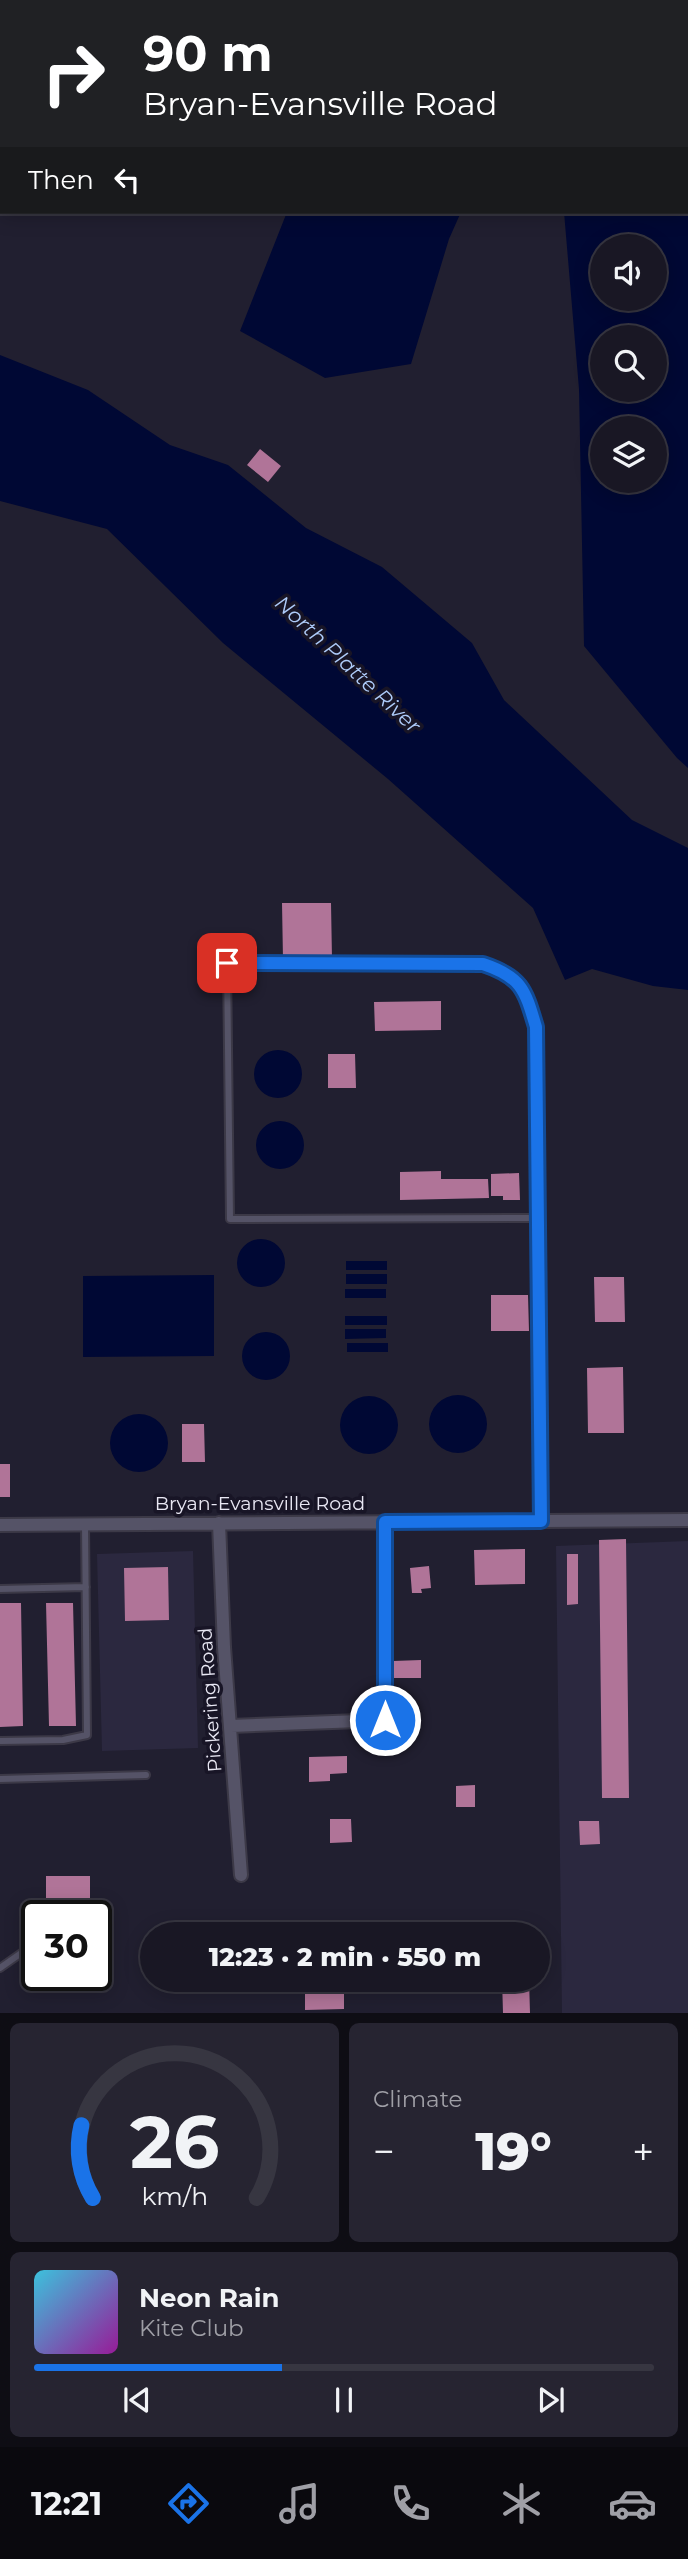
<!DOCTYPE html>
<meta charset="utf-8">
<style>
body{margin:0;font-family:Montserrat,sans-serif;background:#262431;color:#f1f3f6;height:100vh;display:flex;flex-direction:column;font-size:26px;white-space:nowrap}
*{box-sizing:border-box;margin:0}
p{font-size:23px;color:#9f9fa6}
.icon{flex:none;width:38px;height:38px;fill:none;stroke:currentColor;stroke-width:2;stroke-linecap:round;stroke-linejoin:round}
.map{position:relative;height:2013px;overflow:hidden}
.panel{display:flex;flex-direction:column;gap:10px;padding:10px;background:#0e0d14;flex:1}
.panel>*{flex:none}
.top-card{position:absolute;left:0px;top:0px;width:690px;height:214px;box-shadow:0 4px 18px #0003,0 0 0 2px #373641;background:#202124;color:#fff;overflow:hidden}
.tools{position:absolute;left:590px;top:234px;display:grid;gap:14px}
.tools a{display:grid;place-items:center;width:77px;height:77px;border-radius:50%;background:#191724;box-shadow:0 4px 18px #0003,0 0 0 2px #373641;font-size:35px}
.speed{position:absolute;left:21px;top:1900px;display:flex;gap:14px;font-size:35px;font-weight:700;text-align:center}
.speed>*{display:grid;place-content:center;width:91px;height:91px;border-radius:50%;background:#191724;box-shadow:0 4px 18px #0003,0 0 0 2px #373641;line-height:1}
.speed .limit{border:4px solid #111;border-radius:10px;background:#fff;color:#111}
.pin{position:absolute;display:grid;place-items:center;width:60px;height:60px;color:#fff;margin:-30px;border-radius:14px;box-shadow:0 4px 10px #0006}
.me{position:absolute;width:77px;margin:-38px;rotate:0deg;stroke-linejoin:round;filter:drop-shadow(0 0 5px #0008)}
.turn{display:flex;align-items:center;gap:24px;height:147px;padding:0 28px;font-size:32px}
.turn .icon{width:91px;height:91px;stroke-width:2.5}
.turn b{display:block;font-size:49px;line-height:60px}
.then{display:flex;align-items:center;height:66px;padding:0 28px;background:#0003;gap:14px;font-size:26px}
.big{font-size:52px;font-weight:800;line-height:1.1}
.panel .tile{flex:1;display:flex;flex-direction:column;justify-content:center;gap:10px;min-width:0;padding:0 24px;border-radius:10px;background:#262431}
.panel .dial{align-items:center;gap:0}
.dial svg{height:182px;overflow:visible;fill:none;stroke:#373641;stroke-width:7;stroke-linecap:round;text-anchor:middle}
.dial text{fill:#f1f3f6;stroke:none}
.song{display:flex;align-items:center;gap:21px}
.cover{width:84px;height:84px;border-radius:10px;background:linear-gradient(135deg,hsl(190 70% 55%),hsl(300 70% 35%))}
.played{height:7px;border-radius:4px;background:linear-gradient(90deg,#1a73e8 40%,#373641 40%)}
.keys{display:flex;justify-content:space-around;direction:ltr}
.heat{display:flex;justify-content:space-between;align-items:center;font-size:38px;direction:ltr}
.panel .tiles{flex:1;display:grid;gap:10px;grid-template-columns:1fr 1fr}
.tile:last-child{grid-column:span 2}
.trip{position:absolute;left:140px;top:1922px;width:410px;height:70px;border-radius:35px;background:#191724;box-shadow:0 4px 18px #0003,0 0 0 2px #373641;font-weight:800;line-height:70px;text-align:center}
.tab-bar{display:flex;height:112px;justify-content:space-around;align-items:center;background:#0a090e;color:#9f9fa6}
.tab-bar .icon{width:49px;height:49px}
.tab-bar .current{color:#1a73e8}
.tab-bar b{font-size:32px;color:#f1f3f6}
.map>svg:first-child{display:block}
.built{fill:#2b283f}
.water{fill:#000834;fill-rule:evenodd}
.building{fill:#b07498}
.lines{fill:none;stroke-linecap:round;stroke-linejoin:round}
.lane-casing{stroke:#3c3947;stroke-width:10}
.street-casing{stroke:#3c3947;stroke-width:16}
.lane{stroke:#555367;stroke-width:6}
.street{stroke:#555367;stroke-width:12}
.route-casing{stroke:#114b97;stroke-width:18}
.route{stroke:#1a73e8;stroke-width:12}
.labels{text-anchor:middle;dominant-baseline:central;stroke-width:7;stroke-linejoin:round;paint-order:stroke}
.street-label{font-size:19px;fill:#e8e7f3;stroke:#181526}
.water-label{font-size:21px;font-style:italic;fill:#aecbf9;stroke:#181526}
</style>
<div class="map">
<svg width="688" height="2013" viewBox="0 0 688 2013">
<rect width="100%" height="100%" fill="#211f30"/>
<!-- built -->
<path class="built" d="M688 1541V2013H562L556 1546Z
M193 1551 198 1748 102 1751 97 1554Z"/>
<!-- water -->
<path class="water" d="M100 0H544L101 2Z
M595 0H688V768L677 758 584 646 579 389 564 212H688V2H594ZM602 247H654V299H602ZM602 338H654V390H602ZM602 429H654V481H602Z
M287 212H461L449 239 411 364 325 378 240 331Z
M0 355 88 390 170 445 228 465 306 528 382 567 472 643 504 700 632 820 688 848V990L653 986 592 969 565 980 533 908 388 779 223 643 107 529 0 501Z
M254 1074a24 24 0 1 1 48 0a24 24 0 1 1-48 0Z
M256 1145a24 24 0 1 1 48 0a24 24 0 1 1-48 0Z
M237 1263a24 24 0 1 1 48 0a24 24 0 1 1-48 0Z
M346 1261H387V1270H346Z
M346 1274H387V1284H346Z
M214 1275V1356L83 1357V1276Z
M345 1289H386V1298H345Z
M345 1316H387V1325H345Z
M345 1329H386V1338L345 1339Z
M242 1356a24 24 0 1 1 48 0a24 24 0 1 1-48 0Z
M347 1343H388V1352H347Z
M429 1424a29 29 0 1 1 58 0a29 29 0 1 1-58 0Z
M340 1425a29 29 0 1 1 58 0a29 29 0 1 1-58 0Z
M110 1443a29 29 0 1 1 58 0a29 29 0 1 1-58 0Z"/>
<!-- building -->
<path class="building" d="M260 449 281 466 268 482 247 465Z
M282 903H331L332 959 283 960Z
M441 1001V1030L375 1031 374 1002Z
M328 1054H355L356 1088H328Z
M441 1171V1179H488L489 1198 400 1200V1172Z
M519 1173 520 1200H503V1196H491V1174Z
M594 1277H624L625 1322H595Z
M491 1295H528L529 1331H491Z
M623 1367 624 1433H588L587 1368Z
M182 1424H204L205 1462H182Z
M0 1464H10V1497H0Z
M626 1539 629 1798H602L599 1540Z
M525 1549V1584L475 1585 474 1550Z
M567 1554H578V1604L567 1605Z
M429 1566 431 1588 421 1589 422 1593H412L410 1568Z
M168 1567 169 1620 125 1621 124 1568Z
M0 1603H21L23 1726 0 1727Z
M46 1603H73L76 1726H49Z
M421 1660V1678H394L393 1661Z
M347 1756V1773L330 1774V1781L309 1782V1757Z
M475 1785V1807H456V1786Z
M330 1819H351L352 1842 330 1843Z
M579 1821H599L600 1844 580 1845Z
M46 1876H90V1902L46 1903Z
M305 1979H334V1993H344V2009L305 2010Z
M502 1979H529L530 2013H503Z"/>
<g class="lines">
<defs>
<path id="lane" d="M538 1218 230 1219 227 963 483 964C522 977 525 990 536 1027L541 1521
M0 1589 86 1587
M0 1741 63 1740 87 1735 85 1524
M0 1779 146 1775
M0 1968 37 1942"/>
<path id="street" d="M219 1523 224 1647 241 1875
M0 1525 688 1520
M231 1726 385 1720V1522"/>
</defs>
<!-- lane casing -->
<use href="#lane" class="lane-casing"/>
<!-- street casing -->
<use href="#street" class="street-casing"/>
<!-- lane -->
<use href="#lane" class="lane"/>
<!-- street -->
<use href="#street" class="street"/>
</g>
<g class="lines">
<defs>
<path id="route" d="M227 963 483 964C522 977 525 990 536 1027L541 1521 385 1522V1720"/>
</defs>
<!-- route casing -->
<use href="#route" class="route-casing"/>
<!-- route -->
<use href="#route" class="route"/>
</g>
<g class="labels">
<!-- street labels -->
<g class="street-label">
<text x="260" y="1503">Bryan-Evansville Road</text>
<text transform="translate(210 1700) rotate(-94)">Pickering Road</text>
</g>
<!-- water labels -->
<g class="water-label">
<text transform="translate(348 664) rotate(43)">North Platte River</text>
</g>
</g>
</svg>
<div class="tools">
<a><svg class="icon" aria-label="sound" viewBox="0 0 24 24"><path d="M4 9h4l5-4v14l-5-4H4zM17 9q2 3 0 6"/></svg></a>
<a><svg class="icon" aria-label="search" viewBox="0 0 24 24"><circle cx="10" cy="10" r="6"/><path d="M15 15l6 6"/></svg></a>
<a><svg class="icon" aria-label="layers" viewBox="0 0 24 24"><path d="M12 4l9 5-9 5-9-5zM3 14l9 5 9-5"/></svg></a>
</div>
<div class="speed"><div class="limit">30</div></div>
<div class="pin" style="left:227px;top:963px;background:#d93025"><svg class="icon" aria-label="arrive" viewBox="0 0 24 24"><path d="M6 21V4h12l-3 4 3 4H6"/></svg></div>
<svg class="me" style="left:385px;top:1720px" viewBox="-20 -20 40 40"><circle r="17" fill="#1a73e8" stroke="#fff" stroke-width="3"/><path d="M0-11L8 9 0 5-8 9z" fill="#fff"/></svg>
<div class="trip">12:23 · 2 min · 550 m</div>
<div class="top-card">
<div class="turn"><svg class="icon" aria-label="right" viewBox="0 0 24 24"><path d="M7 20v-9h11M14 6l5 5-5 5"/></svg><div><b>90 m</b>Bryan-Evansville Road</div></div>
<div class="then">Then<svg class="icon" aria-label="left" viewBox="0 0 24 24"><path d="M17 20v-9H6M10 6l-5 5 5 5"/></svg></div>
</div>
</div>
<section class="panel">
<div class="tiles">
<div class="tile dial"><svg viewBox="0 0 100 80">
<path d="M14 69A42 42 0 1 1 86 69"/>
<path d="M14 69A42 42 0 0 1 9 37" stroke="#1a73e8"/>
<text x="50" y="56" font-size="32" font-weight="700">26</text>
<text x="50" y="72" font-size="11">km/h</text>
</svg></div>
<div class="tile"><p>Climate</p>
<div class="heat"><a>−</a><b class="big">19°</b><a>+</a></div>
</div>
<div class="tile">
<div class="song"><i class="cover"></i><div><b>Neon Rain</b><p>Kite Club</p></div></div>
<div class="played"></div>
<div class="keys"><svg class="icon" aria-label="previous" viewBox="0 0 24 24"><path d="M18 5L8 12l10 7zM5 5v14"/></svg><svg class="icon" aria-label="pause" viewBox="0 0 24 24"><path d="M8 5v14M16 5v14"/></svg><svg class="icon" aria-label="next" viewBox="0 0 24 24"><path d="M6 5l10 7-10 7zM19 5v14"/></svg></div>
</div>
</div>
</section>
<nav class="tab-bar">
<b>12:21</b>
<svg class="icon current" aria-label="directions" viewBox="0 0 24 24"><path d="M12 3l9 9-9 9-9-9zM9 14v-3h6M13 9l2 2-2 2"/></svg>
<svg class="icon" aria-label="music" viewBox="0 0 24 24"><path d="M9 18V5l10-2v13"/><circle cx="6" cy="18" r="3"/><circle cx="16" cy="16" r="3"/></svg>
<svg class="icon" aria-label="phone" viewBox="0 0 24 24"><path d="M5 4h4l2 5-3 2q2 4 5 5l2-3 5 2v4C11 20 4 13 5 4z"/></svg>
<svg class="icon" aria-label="climate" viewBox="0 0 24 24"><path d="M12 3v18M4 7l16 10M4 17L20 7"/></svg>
<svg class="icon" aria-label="car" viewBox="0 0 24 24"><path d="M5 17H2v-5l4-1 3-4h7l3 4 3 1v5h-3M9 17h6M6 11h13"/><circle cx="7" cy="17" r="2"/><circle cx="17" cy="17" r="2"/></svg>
</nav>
